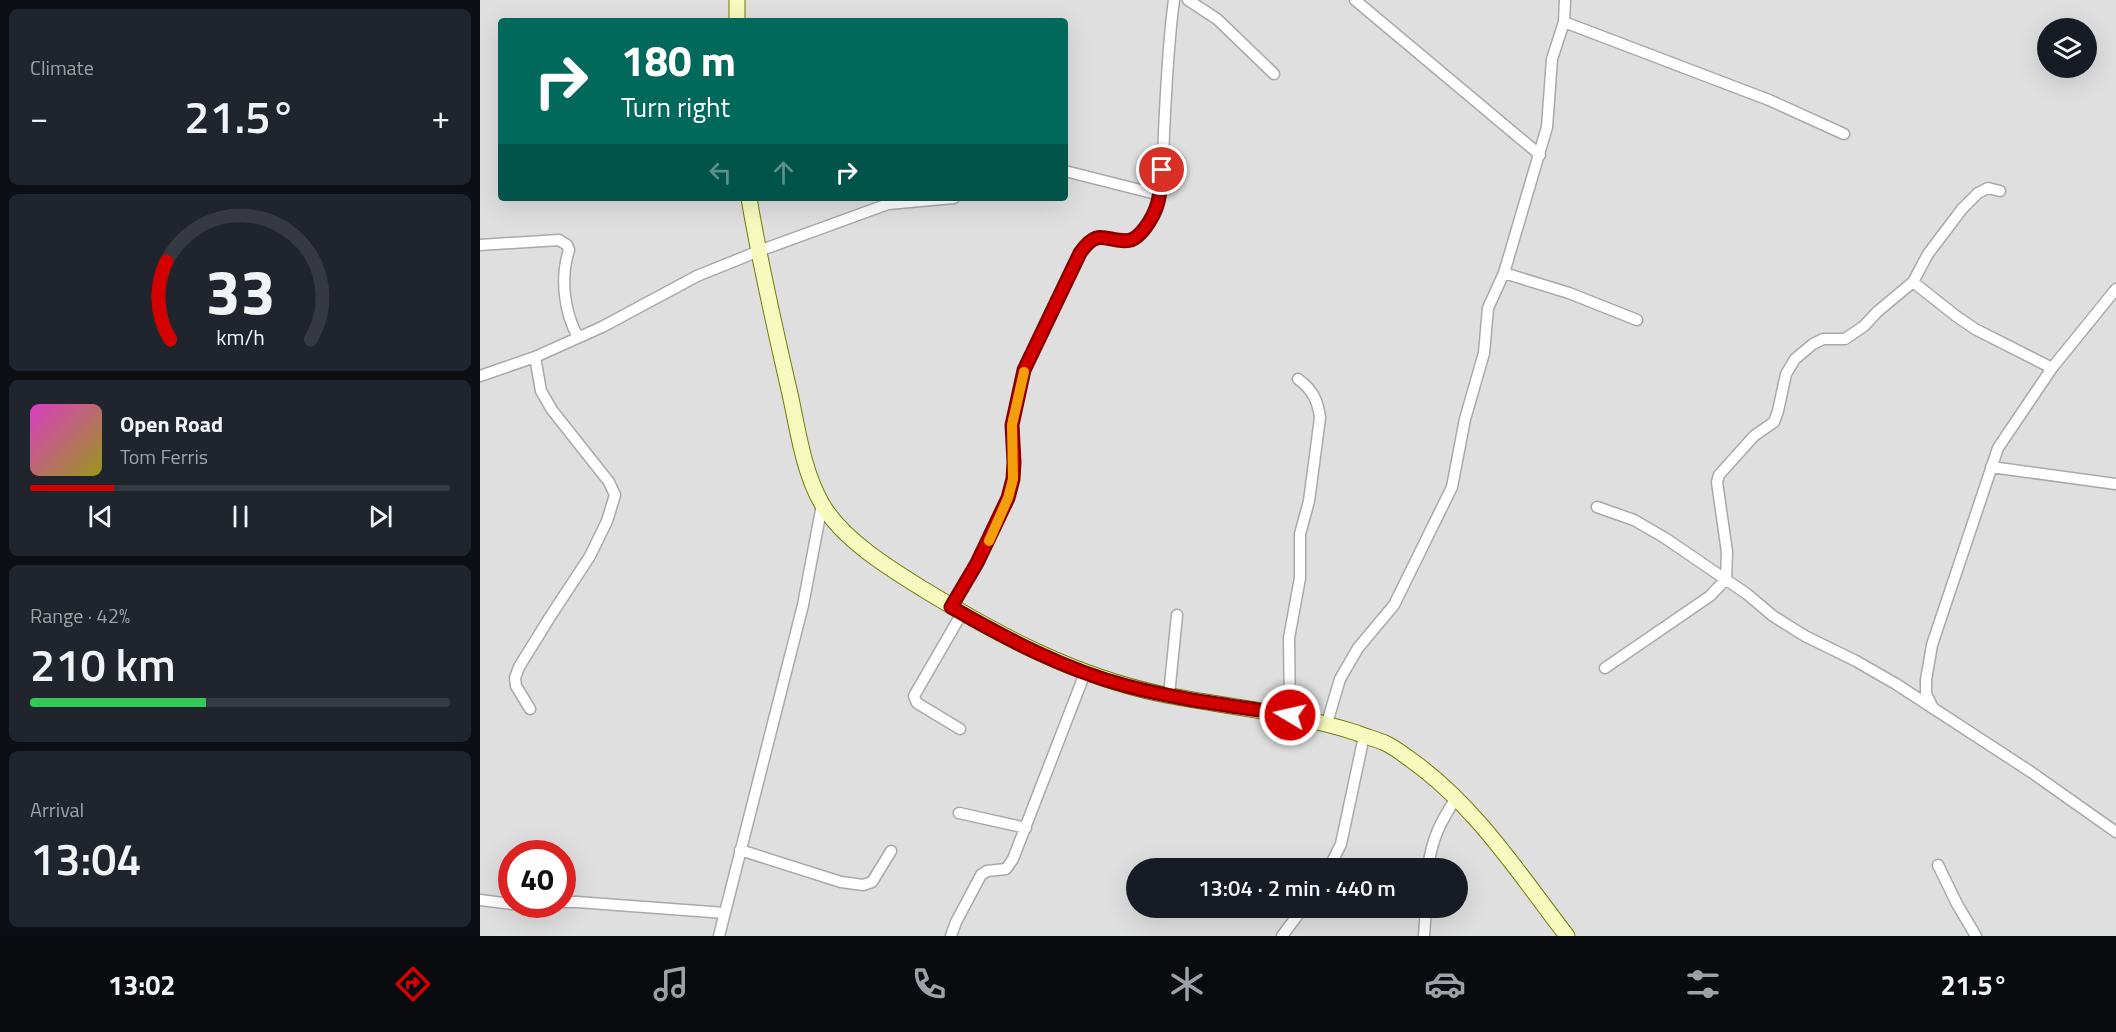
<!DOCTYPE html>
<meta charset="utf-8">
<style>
body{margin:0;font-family:"Titillium Web",sans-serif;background:#20242c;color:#f1f3f6;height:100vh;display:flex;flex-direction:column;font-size:22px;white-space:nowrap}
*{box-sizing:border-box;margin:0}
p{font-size:20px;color:#9ea1a6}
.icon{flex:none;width:33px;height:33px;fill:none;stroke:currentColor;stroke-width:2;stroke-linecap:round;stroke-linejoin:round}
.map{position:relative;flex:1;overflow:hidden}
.sheet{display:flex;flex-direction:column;gap:9px;padding:9px;background:#0d0f14;width:480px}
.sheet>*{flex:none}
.top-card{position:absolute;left:18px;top:18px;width:570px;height:183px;border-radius:6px;box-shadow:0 6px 24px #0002;background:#00695c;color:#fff;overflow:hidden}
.tools{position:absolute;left:1557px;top:18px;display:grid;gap:12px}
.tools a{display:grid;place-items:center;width:60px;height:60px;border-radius:50%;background:#171b24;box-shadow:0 6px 24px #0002;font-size:30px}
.speed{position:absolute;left:18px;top:840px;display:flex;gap:12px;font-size:30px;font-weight:700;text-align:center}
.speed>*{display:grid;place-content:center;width:78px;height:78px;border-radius:50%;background:#171b24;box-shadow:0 6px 24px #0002;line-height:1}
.speed .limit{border:9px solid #d22;background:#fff;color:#111}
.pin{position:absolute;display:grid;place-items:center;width:51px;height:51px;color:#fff;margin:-26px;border:3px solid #fff;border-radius:50%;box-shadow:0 2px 6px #0007}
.me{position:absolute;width:66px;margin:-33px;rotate:279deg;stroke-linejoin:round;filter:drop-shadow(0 0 4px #0008)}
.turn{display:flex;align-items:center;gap:21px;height:126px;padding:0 24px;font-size:27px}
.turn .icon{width:78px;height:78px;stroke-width:2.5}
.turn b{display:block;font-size:42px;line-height:51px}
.lanes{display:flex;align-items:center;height:57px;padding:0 24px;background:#0003;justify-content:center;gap:30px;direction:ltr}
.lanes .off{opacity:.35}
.big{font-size:45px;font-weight:600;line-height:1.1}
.sheet .tile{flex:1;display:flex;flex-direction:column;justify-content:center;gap:9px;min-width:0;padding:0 21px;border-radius:9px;background:#20242c}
.sheet .dial{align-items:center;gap:0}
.dial svg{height:156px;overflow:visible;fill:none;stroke:#363941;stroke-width:7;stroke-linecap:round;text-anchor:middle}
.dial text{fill:#f1f3f6;stroke:none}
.song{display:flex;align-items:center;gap:18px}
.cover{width:72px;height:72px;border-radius:9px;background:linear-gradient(135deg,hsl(310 70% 55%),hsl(60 70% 35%))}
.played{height:6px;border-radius:3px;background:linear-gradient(90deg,#d40000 20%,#363941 20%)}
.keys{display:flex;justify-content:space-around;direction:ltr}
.heat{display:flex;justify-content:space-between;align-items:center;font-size:33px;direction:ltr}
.charge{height:9px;border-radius:4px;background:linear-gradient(90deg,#34c759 42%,#363941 0)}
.trip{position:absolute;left:646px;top:858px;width:342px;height:60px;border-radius:30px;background:#171b24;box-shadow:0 6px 24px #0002;font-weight:600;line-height:60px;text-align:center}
.tab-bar{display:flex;height:96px;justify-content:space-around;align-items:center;background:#090b0e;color:#9ea1a6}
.tab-bar .icon{width:42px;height:42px}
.tab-bar .on{color:#d40000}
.tab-bar b{font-size:27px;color:#f1f3f6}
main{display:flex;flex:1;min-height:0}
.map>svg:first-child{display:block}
.residential{fill:#e0dfdf;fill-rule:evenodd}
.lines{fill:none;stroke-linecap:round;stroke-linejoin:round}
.street-casing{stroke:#a9a9a9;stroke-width:13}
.secondary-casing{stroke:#707d05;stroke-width:17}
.street{stroke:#fff;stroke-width:10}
.secondary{stroke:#f7fabf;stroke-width:15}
.route-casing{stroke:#8a0000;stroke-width:15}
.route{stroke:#d40000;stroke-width:10}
.slow{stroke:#f59e0b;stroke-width:10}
</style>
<main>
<section class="sheet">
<div class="tile"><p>Climate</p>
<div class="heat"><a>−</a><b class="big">21.5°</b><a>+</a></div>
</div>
<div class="tile dial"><svg viewBox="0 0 100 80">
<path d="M14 69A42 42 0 1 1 86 69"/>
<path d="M14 69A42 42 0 0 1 12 29" stroke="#d40000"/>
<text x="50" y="56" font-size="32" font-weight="700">33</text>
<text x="50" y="72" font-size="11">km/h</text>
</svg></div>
<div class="tile">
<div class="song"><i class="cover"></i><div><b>Open Road</b><p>Tom Ferris</p></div></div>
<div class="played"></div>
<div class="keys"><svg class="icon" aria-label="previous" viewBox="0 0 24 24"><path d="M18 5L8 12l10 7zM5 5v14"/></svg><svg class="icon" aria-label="pause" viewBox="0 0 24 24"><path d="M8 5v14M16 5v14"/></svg><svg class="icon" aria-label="next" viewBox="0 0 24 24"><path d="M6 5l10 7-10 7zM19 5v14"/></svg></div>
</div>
<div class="tile"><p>Range · 42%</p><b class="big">210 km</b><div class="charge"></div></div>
<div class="tile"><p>Arrival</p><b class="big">13:04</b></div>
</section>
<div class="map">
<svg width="1636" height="936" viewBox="0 0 1636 936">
<rect width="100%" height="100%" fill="#f2efe9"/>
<!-- residential -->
<path class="residential" d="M0 0H1636V936H0ZM21 21H585V198H21ZM1568 28H1606V68H1568ZM32 854H82V904H32ZM657 868H978V908H657Z"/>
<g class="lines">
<defs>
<path id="street" d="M708 0 737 19 794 74
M875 0 1060 155
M1084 22 1289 100 1364 134
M585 171 680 195
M0 245 79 240 87 245 89 250C80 278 84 312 98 337
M1024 273 1089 293 1157 320
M1433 282 1476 316 1495 329 1572 368
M0 376 55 357 122 327 217 276 279 251 408 204 474 198
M1511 467 1636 484
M1117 507 1154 520 1185 538 1267 594 1293 616 1325 636 1376 661 1416 684 1551 772 1636 832
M472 607 497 563 528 498 533 479 534 462 532 425 544 370 600 253C623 219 643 255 664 230 669 223 676 215 678 207 684 184 683 157 684 133 686 89 688 44 694 0
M1125 668 1230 596 1246 579 1247 552 1237 482 1239 475 1274 436 1294 422 1298 411 1306 374 1315 359 1333 344 1343 339H1365L1384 326 1397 312 1433 282 1448 254 1482 209 1498 193 1508 188 1520 191
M689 695 697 615
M1453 708 1446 694V680L1452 645 1518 448 1572 368 1636 289
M50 709 36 686 35 678 39 667 70 617 110 556 127 521 135 495 129 482 72 410 61 391 55 357
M810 715 809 638 820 578V534L829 501 840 418C838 401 833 390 818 379
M847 723 860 679 878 648 914 605 972 487 985 419 1004 353 1008 308 1024 273 1067 127 1072 59 1084 22 1085 0
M480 729 437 703 434 696 482 613
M479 813 546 828
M260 850 361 882 383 885 392 882 411 851
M1458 865 1477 904 1496 936
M849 868 861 844 884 736
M948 868C952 838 960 823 976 798
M0 900 32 904
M82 902H97L245 913
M239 936 323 605 342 505
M471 936 476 922 501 875 507 871 526 869 533 859 605 673
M802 936 823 908
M944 936 946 908"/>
<path id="secondary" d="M257 0V21
M269 198C280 264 295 329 310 394 318 430 323 471 342 504 362 539 409 568 443 589 518 635 595 676 681 694 746 707 813 712 877 733 886 737 896 739 905 743 914 747 923 754 931 760 995 805 1040 875 1087 936"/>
</defs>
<!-- street casing -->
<use href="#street" class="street-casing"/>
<!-- secondary casing -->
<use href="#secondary" class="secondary-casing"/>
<!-- street -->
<use href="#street" class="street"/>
<!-- secondary -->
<use href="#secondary" class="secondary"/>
</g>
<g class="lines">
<defs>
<path id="route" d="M682 170C680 193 680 208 665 228 662 232 656 238 651 240 627 245 620 224 600 253L544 370 532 425 534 462 533 479 528 498 497 563 471 607C527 639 585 670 647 686 700 700 756 706 810 715"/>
</defs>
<!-- route casing -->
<use href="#route" class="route-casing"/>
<!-- route -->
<use href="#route" class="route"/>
<!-- slow -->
<path class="slow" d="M509 541 528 498 533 479 532 425 544 372"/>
</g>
</svg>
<div class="tools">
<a><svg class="icon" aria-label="layers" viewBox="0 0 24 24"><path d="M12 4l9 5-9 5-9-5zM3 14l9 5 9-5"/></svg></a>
</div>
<div class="speed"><div class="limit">40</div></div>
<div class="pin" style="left:682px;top:170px;background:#d93025"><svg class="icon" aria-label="arrive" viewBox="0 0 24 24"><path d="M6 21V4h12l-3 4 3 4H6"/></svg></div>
<svg class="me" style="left:810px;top:715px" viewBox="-20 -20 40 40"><circle r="17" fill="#d40000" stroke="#fff" stroke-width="3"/><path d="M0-11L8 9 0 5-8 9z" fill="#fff"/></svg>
<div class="trip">13:04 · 2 min · 440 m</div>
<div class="top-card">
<div class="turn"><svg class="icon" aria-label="right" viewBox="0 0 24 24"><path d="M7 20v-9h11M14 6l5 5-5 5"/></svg><div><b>180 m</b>Turn right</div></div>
<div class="lanes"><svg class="icon off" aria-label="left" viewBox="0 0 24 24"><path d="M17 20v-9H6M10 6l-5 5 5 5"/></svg><svg class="icon off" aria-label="ahead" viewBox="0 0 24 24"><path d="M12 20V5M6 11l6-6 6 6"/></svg><svg class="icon" aria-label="right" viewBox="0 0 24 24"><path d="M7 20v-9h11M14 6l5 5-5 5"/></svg></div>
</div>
</div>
</main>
<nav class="tab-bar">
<b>13:02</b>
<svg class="icon on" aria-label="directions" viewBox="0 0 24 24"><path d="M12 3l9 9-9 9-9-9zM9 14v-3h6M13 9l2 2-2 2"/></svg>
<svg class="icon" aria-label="music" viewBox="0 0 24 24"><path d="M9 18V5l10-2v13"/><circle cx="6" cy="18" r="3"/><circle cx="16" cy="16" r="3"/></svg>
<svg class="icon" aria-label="phone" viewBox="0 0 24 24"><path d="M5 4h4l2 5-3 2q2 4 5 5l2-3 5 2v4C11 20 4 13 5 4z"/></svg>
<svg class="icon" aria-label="climate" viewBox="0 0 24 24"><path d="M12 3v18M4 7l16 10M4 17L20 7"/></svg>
<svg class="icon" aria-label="car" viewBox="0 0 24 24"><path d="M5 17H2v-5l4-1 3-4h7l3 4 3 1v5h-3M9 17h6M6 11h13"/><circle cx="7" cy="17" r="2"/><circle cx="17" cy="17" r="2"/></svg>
<svg class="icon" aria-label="filters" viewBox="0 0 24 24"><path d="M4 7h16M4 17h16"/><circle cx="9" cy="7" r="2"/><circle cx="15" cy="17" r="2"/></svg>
<b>21.5°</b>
</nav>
